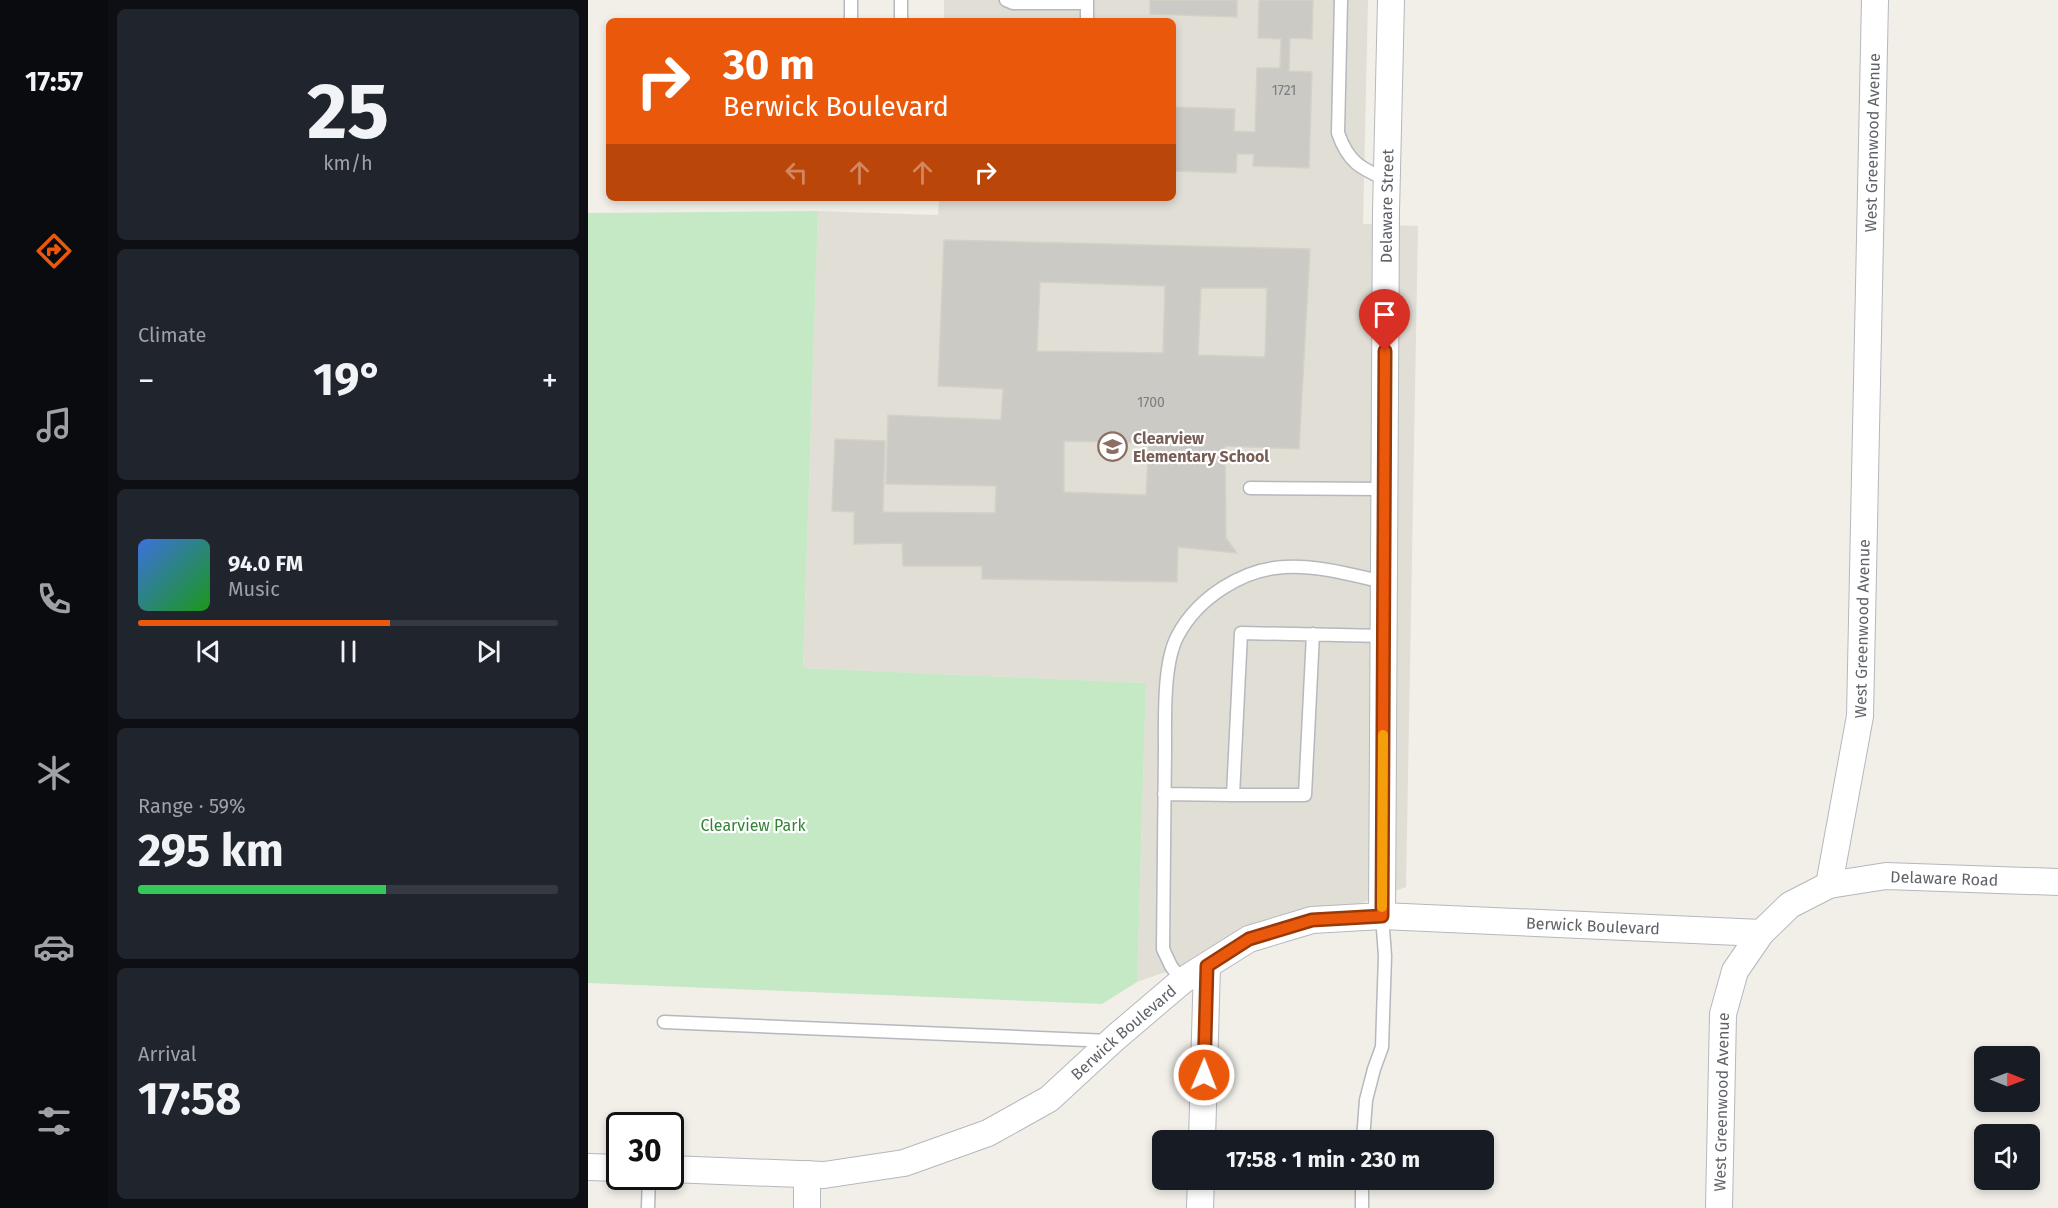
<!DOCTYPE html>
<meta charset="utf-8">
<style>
body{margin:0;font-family:"Fira Sans",sans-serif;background:#20242c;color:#f1f3f6;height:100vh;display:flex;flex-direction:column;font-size:22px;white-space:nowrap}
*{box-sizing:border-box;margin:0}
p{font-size:20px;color:#9ea1a6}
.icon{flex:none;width:33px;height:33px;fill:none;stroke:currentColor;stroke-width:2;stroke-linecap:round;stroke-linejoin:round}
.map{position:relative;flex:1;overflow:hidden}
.details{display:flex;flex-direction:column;gap:9px;padding:9px;background:#0d0f14;width:480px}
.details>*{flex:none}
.top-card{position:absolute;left:18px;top:18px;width:570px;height:183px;border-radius:9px;box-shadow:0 3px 9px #0003;background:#ea580c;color:#fff;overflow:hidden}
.needle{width:39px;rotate:91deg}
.fabs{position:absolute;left:1386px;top:1046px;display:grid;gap:12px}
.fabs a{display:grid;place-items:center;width:66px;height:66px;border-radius:9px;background:#171b24;box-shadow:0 3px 9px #0003;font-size:30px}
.speed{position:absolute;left:18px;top:1112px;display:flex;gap:12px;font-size:30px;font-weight:700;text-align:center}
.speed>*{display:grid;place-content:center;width:78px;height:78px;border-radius:50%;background:#171b24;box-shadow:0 3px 9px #0003;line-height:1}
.speed .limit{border:3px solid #111;border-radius:9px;background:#fff;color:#111}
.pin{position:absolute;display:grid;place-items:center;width:51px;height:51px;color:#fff;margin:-62px -26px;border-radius:50% 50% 50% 0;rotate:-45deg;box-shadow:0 0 6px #0007}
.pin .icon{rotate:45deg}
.me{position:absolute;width:66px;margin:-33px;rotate:1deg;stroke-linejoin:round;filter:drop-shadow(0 0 4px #0008)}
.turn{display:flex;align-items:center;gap:21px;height:126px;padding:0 18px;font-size:27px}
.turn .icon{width:78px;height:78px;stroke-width:2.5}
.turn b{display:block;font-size:42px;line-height:51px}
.lanes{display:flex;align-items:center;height:57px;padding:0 18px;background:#0003;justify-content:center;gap:30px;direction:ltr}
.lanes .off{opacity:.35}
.big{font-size:45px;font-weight:700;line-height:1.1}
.details .widget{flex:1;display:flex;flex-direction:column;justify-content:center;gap:9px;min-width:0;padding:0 21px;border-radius:9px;background:#20242c}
.details .dial{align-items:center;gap:0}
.dial b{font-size:78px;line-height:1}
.song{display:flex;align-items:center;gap:18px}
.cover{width:72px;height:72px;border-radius:9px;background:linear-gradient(135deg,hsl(220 70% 55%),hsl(120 70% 35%))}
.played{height:6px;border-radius:3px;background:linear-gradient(90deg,#ea580c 60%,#363941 60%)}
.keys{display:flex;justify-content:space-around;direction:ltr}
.heat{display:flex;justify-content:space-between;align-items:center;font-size:33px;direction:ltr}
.charge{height:9px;border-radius:4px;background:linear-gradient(90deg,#34c759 59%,#363941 0)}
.trip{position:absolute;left:564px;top:1130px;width:342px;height:60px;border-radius:9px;background:#171b24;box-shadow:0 3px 9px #0003;font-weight:700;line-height:60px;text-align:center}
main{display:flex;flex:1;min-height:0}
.tabs{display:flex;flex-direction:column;width:108px;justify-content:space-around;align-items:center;background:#090b0e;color:#9ea1a6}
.tabs .icon{width:42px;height:42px}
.tabs .current{color:#ea580c}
.tabs b{font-size:27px;color:#f1f3f6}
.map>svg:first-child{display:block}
.education{fill:#e1ded6}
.green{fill:#c5e8c5}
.building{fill:#cccac5;stroke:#d6d1c6;stroke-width:1.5;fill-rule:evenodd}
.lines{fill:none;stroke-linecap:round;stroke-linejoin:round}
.service-casing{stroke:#b5b8bc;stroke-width:15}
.minor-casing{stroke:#b5b8bc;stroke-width:28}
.service{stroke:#fff;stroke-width:12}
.minor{stroke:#fff;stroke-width:26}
.route-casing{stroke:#983908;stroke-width:15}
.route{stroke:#ea580c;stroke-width:10}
.slow{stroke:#f59e0b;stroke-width:10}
.labels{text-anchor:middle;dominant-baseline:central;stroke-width:4.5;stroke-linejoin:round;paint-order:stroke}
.number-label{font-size:14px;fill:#7a7d7f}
.street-label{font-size:16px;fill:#5f6368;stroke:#fff}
.education-label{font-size:16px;font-weight:bold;fill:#785e54;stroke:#fff;text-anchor:start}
.park-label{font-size:16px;fill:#348238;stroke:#fff}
</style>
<main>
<nav class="tabs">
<b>17:57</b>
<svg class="icon current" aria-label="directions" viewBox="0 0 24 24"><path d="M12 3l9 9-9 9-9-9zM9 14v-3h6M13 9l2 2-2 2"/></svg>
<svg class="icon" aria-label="music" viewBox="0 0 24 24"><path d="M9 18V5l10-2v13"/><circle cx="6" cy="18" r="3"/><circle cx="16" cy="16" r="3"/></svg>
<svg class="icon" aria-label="phone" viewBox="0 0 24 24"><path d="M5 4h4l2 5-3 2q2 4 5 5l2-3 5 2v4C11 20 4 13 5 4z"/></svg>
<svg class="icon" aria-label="climate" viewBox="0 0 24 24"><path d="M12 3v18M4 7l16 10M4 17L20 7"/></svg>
<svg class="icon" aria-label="car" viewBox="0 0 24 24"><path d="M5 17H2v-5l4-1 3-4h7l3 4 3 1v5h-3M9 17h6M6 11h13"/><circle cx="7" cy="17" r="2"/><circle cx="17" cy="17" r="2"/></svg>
<svg class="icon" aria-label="filters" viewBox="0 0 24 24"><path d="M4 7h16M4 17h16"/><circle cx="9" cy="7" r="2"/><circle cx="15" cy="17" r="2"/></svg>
</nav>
<section class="details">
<div class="widget dial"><b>25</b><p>km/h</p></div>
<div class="widget"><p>Climate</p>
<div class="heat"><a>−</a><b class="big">19°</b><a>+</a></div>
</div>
<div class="widget">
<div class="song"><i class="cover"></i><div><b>94.0 FM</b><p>Music</p></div></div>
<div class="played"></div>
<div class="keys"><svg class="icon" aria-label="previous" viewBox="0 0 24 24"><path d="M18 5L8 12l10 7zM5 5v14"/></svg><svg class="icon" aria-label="pause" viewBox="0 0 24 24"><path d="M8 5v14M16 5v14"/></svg><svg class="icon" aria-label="next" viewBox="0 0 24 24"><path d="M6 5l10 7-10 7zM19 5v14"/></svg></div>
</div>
<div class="widget"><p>Range · 59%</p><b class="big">295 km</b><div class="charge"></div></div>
<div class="widget"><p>Arrival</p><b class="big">17:58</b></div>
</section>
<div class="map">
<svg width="1470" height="1208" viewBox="0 0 1470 1208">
<rect width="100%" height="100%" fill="#f1efe8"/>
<!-- education -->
<path class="education" d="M356 0H780L775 224 830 226 818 887 549 982 558 683 215 668 230 211 350 215 351 198H585V21H356Z"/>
<!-- green -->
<path class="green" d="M230 211 215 668 558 683 549 982 514 1004 0 983V213Z"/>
<!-- building -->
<path class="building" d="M562 0H649V17L562 14Z
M671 0H725L724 39 702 38 701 71 724 72 721 168 665 166 666 154H649L648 173 585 171V107L647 109 646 131 667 132 669 68H692L693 39 670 38Z
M356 240 722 249 711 449 637 446 638 538 649 553 590 547 589 582 394 579V566H315L314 543 266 544V512L244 511 247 439 297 441 295 512 407 513 408 486 298 484 300 415 413 420 415 389 350 386ZM452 282 577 286 575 353 449 351ZM613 288H679L677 357 610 355ZM476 441 561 443 558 495 476 492Z"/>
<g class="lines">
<defs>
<path id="service" d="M418 0 425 3H499
M753 0 750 133C760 162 772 168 799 180
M263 21V0
M313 21V0
M499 21V0
M662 488 797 489
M576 794 645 795 653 633 796 636
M645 795H717L725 634
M594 981 583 966 575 949C576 882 576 815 577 748 577 717 575 662 590 635 610 598 654 569 697 567 730 565 764 575 796 582
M76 1022 522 1041
M775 1140 778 1100 786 1069 794 1047 797 956 794 916
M60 1208 61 1176
M774 1208V1179"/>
<g id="minor">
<path id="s1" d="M1241 885 1298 876 1470 882"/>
<path id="s2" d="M794 916 798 212 803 0"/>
<path d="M614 1140 619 966"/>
<path d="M0 1167 32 1168"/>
<path id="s3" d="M82 1169 236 1175 316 1163 400 1133 461 1099 527 1038 594 981 661 939 724 920 794 916 1173 933"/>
<path d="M219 1208V1174"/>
<path d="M612 1208 613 1179"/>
<path id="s4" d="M1131 1208 1135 1014 1147 971 1173 933 1202 905 1241 885 1272 716 1287 0"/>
</g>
</defs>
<!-- service casing -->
<use href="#service" class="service-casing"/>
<!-- minor casing -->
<use href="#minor" class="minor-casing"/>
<!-- service -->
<use href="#service" class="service"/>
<!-- minor -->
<use href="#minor" class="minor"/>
</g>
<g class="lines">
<defs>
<path id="route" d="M616 1075 619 966 661 939 724 920 794 916 797 351"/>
</defs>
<!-- route casing -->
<use href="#route" class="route-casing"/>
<!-- route -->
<use href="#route" class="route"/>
<!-- slow -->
<path class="slow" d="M794 907 795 735"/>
</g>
<!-- icons -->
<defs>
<symbol id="school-ring" viewBox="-11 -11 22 22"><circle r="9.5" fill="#fff" stroke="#8d6e63" stroke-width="1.5"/><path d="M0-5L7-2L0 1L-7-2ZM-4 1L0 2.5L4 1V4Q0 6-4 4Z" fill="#8d6e63"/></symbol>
</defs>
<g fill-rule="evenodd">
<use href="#school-ring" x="508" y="430" width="33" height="33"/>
</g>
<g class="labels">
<!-- number labels -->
<g class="number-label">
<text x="696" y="90">1721</text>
<text x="563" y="402">1700</text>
</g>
<!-- street labels -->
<g class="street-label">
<text stroke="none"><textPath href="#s4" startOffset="1114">West Greenwood Avenue</textPath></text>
<text stroke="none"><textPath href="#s2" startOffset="710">Delaware Street</textPath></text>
<text stroke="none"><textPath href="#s4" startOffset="628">West Greenwood Avenue</textPath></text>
<text stroke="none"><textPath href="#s1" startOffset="116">Delaware Road</textPath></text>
<text stroke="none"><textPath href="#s3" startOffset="998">Berwick Boulevard</textPath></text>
<text stroke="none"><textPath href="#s3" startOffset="494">Berwick Boulevard</textPath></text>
<text stroke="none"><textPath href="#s4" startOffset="106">West Greenwood Avenue</textPath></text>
</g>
<!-- education labels -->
<g class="education-label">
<text x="545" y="438">Clearview<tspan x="545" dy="18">Elementary School</tspan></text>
</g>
<!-- park labels -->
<g class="park-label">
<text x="165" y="825">Clearview Park</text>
</g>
</g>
</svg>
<div class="fabs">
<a><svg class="needle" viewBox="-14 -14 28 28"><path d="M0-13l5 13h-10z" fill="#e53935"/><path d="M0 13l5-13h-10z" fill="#9ea1a6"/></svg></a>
<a><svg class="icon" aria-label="sound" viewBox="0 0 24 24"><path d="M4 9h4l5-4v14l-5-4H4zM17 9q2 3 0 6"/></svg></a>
</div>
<div class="speed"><div class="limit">30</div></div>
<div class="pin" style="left:797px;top:351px;background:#d93025"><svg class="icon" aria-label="arrive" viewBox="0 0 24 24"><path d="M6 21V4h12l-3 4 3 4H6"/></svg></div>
<svg class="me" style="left:616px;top:1075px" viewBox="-20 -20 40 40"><circle r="17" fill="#ea580c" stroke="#fff" stroke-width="3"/><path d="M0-11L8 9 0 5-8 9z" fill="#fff"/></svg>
<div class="trip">17:58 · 1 min · 230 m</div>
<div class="top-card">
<div class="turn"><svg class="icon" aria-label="right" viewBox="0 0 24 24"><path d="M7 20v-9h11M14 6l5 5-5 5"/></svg><div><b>30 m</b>Berwick Boulevard</div></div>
<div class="lanes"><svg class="icon off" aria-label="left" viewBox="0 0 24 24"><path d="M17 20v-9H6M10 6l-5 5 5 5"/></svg><svg class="icon off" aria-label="ahead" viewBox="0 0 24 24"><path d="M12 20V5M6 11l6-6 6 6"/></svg><svg class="icon off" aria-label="ahead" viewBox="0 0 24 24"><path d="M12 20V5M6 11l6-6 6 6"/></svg><svg class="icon" aria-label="right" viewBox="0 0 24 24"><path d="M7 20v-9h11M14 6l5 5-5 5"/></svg></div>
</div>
</div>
</main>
